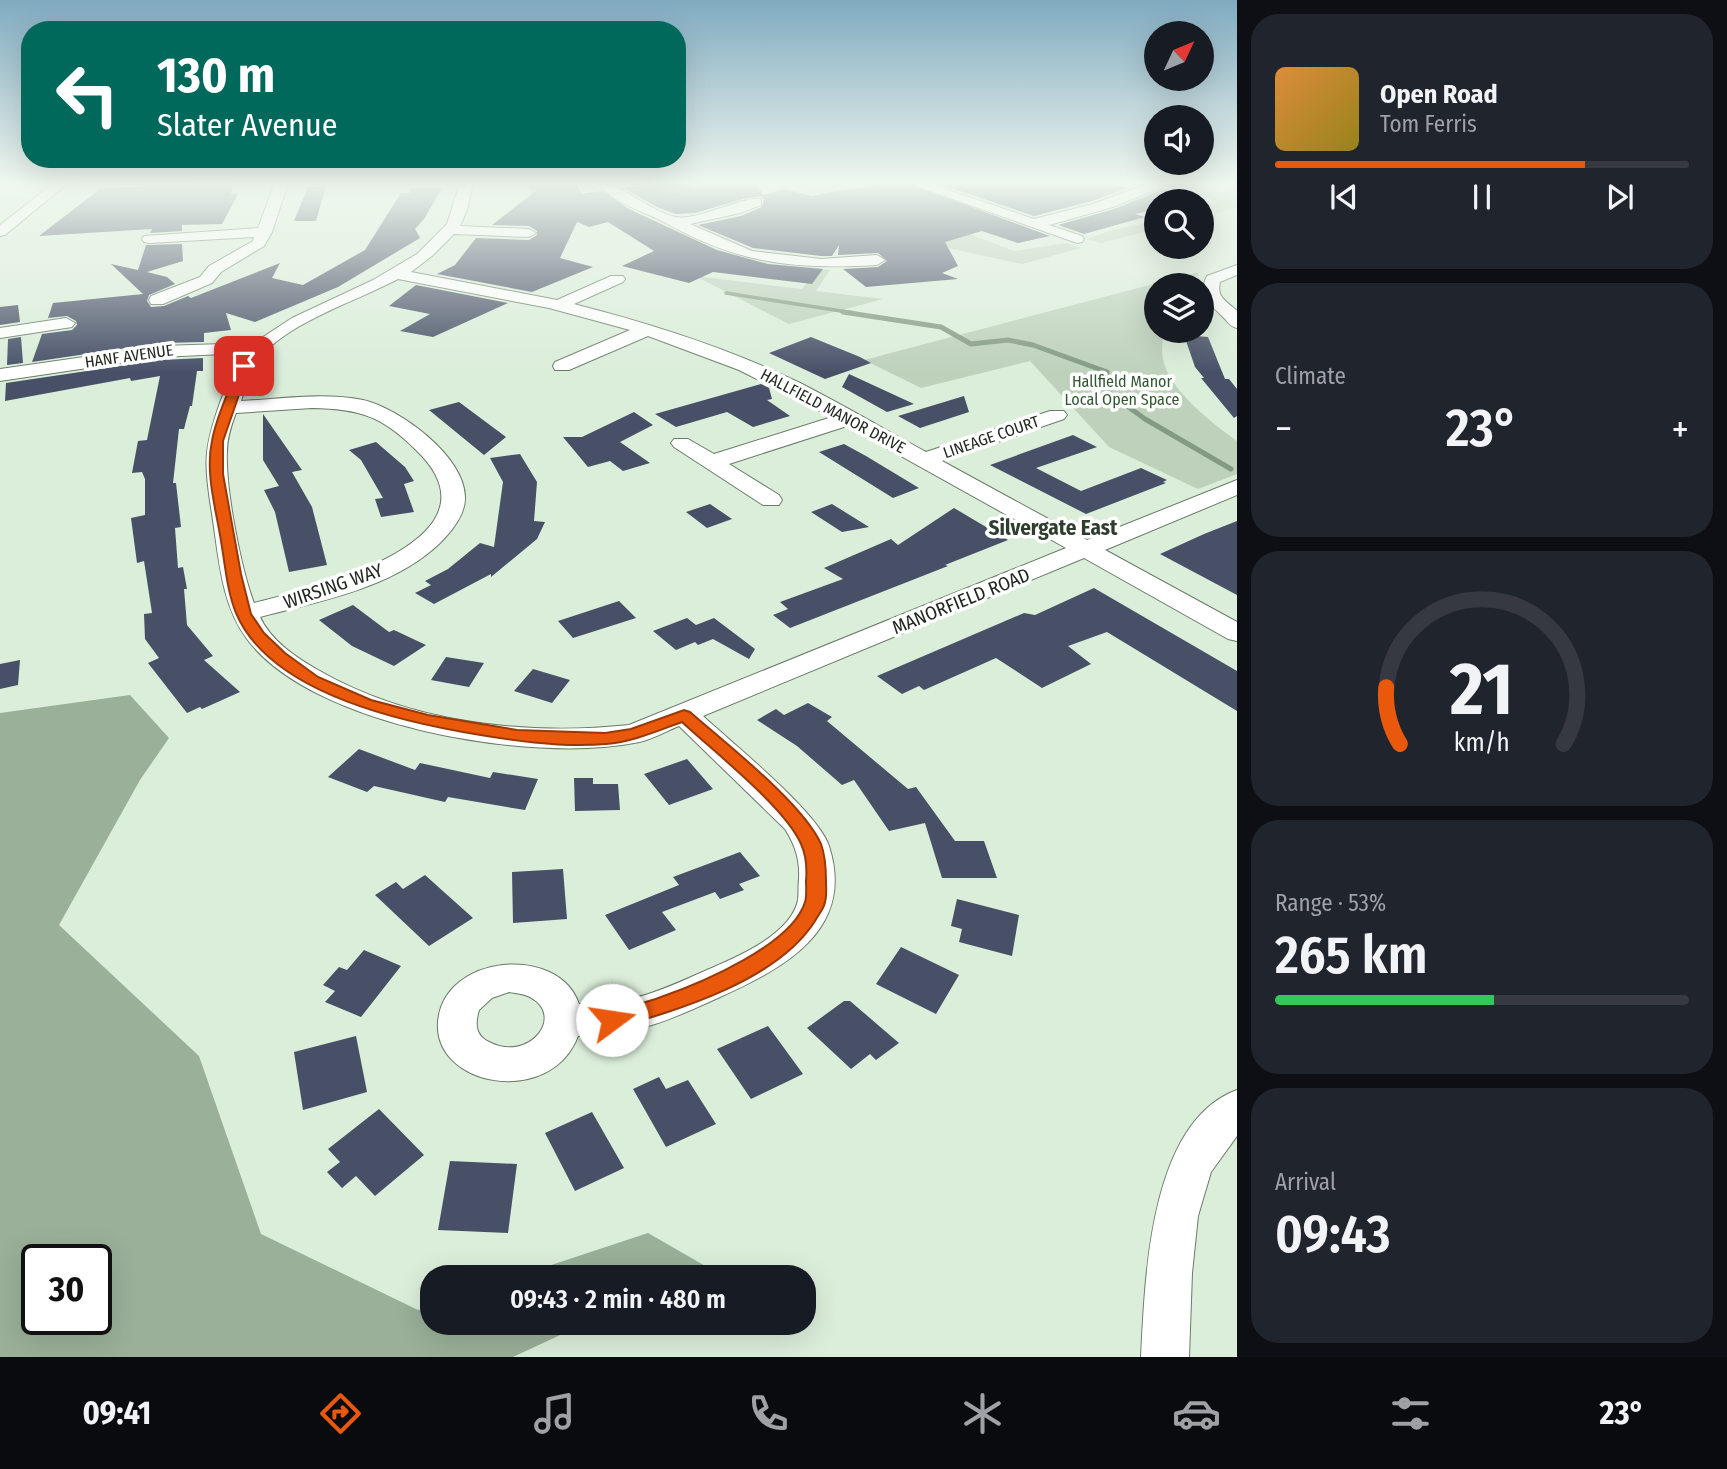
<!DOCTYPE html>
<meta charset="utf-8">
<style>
body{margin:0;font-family:"Fira Sans Condensed",sans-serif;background:#20242c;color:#f1f3f6;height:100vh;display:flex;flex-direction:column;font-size:26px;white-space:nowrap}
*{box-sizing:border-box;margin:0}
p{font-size:23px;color:#9ea1a6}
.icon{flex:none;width:38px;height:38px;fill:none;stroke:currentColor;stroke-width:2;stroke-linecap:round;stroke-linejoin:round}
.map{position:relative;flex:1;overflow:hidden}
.drawer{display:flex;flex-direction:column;gap:14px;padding:14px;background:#0d0f14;width:490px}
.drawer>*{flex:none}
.banner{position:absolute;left:21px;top:21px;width:665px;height:147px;border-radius:28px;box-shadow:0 7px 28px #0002;background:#00695c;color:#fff;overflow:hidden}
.needle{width:46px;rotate:46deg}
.fabs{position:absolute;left:1144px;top:21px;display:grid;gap:14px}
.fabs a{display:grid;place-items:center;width:70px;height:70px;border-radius:50%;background:#171b24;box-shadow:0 7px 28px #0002;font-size:35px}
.speed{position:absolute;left:21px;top:1244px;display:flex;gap:14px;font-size:35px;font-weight:700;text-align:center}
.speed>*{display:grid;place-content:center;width:91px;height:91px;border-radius:50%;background:#171b24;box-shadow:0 7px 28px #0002;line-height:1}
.speed .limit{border:4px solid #111;border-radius:10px;background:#fff;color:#111}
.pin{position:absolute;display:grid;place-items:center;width:60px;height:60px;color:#fff;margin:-30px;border-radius:14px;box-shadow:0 4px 10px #0006}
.me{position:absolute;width:77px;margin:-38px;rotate:76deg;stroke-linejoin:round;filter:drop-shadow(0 0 5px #0008)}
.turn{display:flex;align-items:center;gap:24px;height:147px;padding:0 21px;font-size:32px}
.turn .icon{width:91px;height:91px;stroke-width:2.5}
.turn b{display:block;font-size:49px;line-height:60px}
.big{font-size:52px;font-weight:600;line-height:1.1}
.drawer .widget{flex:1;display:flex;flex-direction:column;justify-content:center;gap:10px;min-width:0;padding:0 24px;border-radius:28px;background:#20242c}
.drawer .dial{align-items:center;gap:0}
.dial svg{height:182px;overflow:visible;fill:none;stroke:#363941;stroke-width:7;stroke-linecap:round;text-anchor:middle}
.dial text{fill:#f1f3f6;stroke:none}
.song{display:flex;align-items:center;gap:21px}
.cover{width:84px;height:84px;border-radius:10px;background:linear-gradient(135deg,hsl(30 70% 55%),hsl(50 70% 35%))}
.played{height:7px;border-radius:4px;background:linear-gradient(90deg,#ea580c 75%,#363941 75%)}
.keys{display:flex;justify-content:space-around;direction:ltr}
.heat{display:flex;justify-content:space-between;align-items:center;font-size:38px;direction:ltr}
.charge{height:10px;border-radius:5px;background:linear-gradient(90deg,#34c759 53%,#363941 0)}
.trip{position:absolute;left:420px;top:1265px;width:396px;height:70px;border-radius:28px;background:#171b24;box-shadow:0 7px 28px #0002;font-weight:600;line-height:70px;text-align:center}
.menu{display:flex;height:112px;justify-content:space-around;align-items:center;background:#090b0e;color:#9ea1a6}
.menu .icon{width:49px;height:49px}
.menu .current{color:#ea580c}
.menu b{font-size:32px;color:#f1f3f6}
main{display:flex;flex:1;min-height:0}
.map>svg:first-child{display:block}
.green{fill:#bdd1bb}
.forest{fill:#9ab098;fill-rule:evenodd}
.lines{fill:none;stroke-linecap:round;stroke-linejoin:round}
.stream-far1{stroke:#849a83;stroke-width:3.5}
.stream{stroke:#849a83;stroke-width:5}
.building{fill:#475067}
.minor-casing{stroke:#6a7b69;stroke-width:2}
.minor{fill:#fff;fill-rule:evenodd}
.route{fill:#ea580c;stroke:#983908;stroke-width:2}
.labels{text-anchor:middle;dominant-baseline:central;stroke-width:7;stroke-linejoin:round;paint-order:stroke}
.far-street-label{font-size:16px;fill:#212820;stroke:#fff}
.far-park-label{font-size:16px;fill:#335632;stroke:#fff}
.street-label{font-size:19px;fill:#212820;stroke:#fff}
.neighbourhood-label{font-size:21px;font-weight:bold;fill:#2e3d2d;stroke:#fff}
</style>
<main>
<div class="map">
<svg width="1237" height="1357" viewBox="0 0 1237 1357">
<rect width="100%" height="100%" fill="#dbeeda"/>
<!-- green -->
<path class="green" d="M793 183H836L1014 251 1066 243 1081 248 1022 264 952 249 874 214Z
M1190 183 1216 193 1237 189V208L1202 217V210L1219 202 1164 184Z
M1157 221V229L1101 243 1087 239 1112 230Z
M817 269 830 270 816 291 883 299 789 324 695 276 802 289Z
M1199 272 1193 285H1157V331H1164C1163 339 1161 350 1163 359 1168 389 1213 424 1237 441V474L1198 489 1109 447 1030 361 921 388 864 360Z"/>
<!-- forest -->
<path class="forest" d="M130 695 169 738 140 780 59 925 199 1056 261 1234 418 1310 432 1305V1323H586L513 1357H0V713ZM37 1260H96V1320H37Z
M648 1233 707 1267 684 1277H515Z"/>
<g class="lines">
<!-- stream-far1 -->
<path class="stream-far1" d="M726 293 854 313"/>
<!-- stream -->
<path class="stream" d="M843 312 941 327 971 344 1008 340 1033 345 1107 372 1104 389 1145 419 1231 469"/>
</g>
<!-- building -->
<path class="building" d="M193 183H233L231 194H238L222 224 182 225V231L150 233 152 229 39 236 100 189Z
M660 183H757L763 195 785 189 811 196 886 183H906L1050 236 1018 243 982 231 945 242 958 266 942 273 958 279 866 287 843 269 878 267 887 261 878 253 838 255 839 245 832 256H821L753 248 698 225 741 216 762 207 764 199 761 196 743 199 695 213 676 214 657 207 624 188Z
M936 183H1110L1127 188 1092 201 1034 216Z
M527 185H577L582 194 602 191 629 209 717 250 768 264 823 269 812 284 713 272 689 283 622 266 654 251 608 222 589 227 577 222 560 258 593 267 532 292 437 274 455 265 476 238 529 240 537 235V231L529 226 492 225 533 193Z
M326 186 316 221H294L308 187Z
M411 188H442L424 219 415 229 420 238 338 287 255 322 226 313 231 330 204 333V342L161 343 32 362 42 334 72 330 77 325 76 321 67 316 48 318 53 303 143 294 111 264 138 270 146 245 182 244 183 261 147 272 167 277 175 284 149 295 147 301 151 307 164 306 188 296 191 298 280 263 272 278 303 285 365 250 401 193H409Z
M1164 189 1201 200 1157 201V209L1135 214 1145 217 1084 234 1058 225 1114 209Z
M416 285 508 303 433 337 400 331 430 314 389 306Z
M18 305 20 322 0 325V307Z
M1184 335 1208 337 1225 379H1229L1237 389V416L1234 418 1201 378H1204L1195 367Z
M21 337 23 363 7 365 8 339Z
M811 337 860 357 871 363 825 379 769 353Z
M203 358V371H197L192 406H190L184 429H179L173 483H176L181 527 175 528 178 568 183 567 187 589H184L187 625 213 656 204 660 240 692 202 709 200 707 187 713 148 663 159 658 145 639 144 614 152 613 144 561 137 563 131 518 145 515V479L142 472 132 473 138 441 147 440 160 376 131 381 130 378 5 401 6 383 161 360Z
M849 374 914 404 887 412 842 387Z
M761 384 769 388 772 399 767 400 790 416 753 427 727 412 676 427 655 414Z
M964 396 969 412 920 428 898 416Z
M459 402 506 437 484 455 429 410Z
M634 412 653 425 620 442 650 463 623 471 610 461 588 467 563 437H582Z
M263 414 302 470 292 472 312 507 327 565 289 572 275 512 264 490 279 486 263 460Z
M1073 435 1097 447 1036 468 1081 491 1141 468 1167 480 1163 482 1166 483 1086 514 990 465Z
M376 442 405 467 414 481 404 484 414 512 381 517 375 499 383 498 361 460 349 450Z
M844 444 866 456 919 488 893 498 819 452Z
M520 454 537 482 534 521 545 522 537 539 491 577V574L434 604 415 593 431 585 425 581 448 569 480 543 494 547 503 482 490 458Z
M710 504 732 519 707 528 686 512Z
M832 504 869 527 842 532 811 512Z
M954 508 1008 540 945 565 948 566 790 628 773 615 788 609 780 602 843 579 824 568 891 539 898 545Z
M1237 521V595L1160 554 1204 534Z
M1094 588 1237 671V711L1107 632 1068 646 1091 664 1042 688 996 658 924 690 919 686 902 694 877 676 1024 613 1035 615Z
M619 601 636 618 573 638 558 621Z
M353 605 389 632 394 630 426 645 394 666 352 646 319 620Z
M687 618 696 625 714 618 755 649 749 659 713 639 698 645 695 642 676 650 653 631Z
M446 657 484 663 469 687 431 680Z
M20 660 18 685 0 689V664Z
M533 669 570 680 552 703 514 691Z
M808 703 832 717 827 721 908 789 916 787 955 841H984L997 878H942L925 823 889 831 854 780 842 785 797 746 757 720 776 709 784 715Z
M359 749 415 770 420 763 490 778 493 772 538 779 525 810 448 797 445 802 374 786 367 792 328 777Z
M687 759 713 789 669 805 644 774Z
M574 778H593V784H618L620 810 575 811Z
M740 852 760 876 739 884 744 890 720 899 715 892 662 912 676 930 629 950 605 915 679 885 673 877Z
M563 869 567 919 513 923 512 872Z
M425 875 473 918 429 946 375 895 396 882 403 889Z
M957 899 1019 915 1012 956 959 942 962 929 951 926Z
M901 947 959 975 936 1014 876 984Z
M364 950 401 966 361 1017 325 1002 335 991 323 985 339 967 347 970Z
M844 1001H850L899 1043 876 1060 870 1054 851 1069 807 1028Z
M768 1026 803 1074 751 1099 717 1049Z
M356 1036 367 1092 303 1110 294 1052Z
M659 1077 666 1089 688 1080 716 1124 666 1147 633 1089Z
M379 1109 424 1155 375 1196 356 1176 342 1188 327 1172 340 1162 328 1149Z
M592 1112 624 1168 575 1191 545 1133Z
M450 1161 517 1164 508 1233 438 1230Z"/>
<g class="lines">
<defs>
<path id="minor" d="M54 183H68L5 235 0 236V225Z
M275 183H288L272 232 264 246 221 272 212 283 163 304H151L149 300 151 296 200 277 209 266 253 241 254 237 149 243 144 242 142 239 144 236 258 228Z
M460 183H473L467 210 460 226 529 229 536 233 529 237 454 234 432 256 411 272 557 300 611 276H623L625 279 623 282 574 304C652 324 728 348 800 383 843 405 884 429 926 452L1050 411H1064L1067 415 1064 419 942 461 1087 540 1237 480V495L1105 550 1237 622V641L1228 639 1084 558 703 716C732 743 818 812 829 846 856 930 784 968 720 997 670 1020 635 1036 578 1036 551 1108 433 1087 438 1022 443 954 559 944 579 1004 633 1004 660 991 707 970 735 958 791 935 798 900 799 894 798 886 799 879 800 859 795 845 785 829L679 726C664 732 650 741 634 743 532 763 312 727 247 639 221 604 219 558 212 514 204 462 203 450 221 400 228 383 233 368 244 353L161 357 0 381V369L161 346 254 343 292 318 373 280 417 254 447 224ZM398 279 549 308 630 330 555 362 553 366 555 370H569L648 336 739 370 832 417 714 454 688 439H674L671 443 674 447 763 505H779L782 500 779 495 729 464 847 426 1066 548 629 725C525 736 410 723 318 670 297 658 271 641 260 617 321 601 393 588 440 543 452 531 465 515 465 498 466 457 399 408 363 400 323 392 281 399 241 401 245 390 247 376 254 365 281 324 355 302 398 279ZM312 408C360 409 382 416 416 450 511 541 313 588 254 603 241 569 225 487 227 451 227 438 231 426 236 413ZM509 992C515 993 524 994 530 997 566 1016 529 1063 489 1042 475 1035 475 1024 479 1010L492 998Z
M598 183C623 183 649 212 676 217 697 221 744 196 761 199V205L740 213 690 224 752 251 821 259 877 255 885 260 877 265C796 270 738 264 666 223 642 210 616 205 598 183Z
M908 183H927L1034 219 1093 204 1149 183H1172L1113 207 1049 225 1082 236 1084 239 1082 242 1077 243Z
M1237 265V275L1220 282C1216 298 1227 301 1237 311V328C1229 326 1229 323 1224 318 1211 304 1196 297 1207 276Z
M66 318 75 323 72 327 0 338V328Z
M1237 1090V1136L1211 1172 1198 1216 1192 1273 1189 1357H1141C1145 1280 1149 1122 1237 1090Z"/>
</defs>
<!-- minor casing -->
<use href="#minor" class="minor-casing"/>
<!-- minor -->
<use href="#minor" class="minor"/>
</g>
<!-- sky -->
<linearGradient id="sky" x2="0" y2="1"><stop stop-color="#80aac0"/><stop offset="0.49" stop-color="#eff7ee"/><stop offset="1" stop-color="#eff7ee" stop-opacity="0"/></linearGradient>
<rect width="1237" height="373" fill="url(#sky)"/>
<!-- route -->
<path class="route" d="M244 363 249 366 223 441V474L241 574 251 614 264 633 285 653 318 677 371 700 428 715 517 730 605 733 631 729 684 710 690 712C725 743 803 803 821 844 825 855 826 869 826 881 826 888 827 896 825 902 824 909 818 915 815 921 777 981 678 1010 612 1029L604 1026 601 1020 604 1014C623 1007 643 1004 661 997 701 983 792 945 805 902 807 896 806 887 806 881 807 870 806 855 801 844 785 807 713 751 682 722 657 731 632 742 606 744 559 748 509 740 463 732 390 719 268 689 236 613 227 591 225 564 221 541 216 509 205 473 212 441 216 416 230 390 238 366Z"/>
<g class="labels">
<!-- far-street labels -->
<g class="far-street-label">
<text transform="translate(129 356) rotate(-8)">HANF AVENUE</text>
<text transform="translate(833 411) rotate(28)">HALLFIELD MANOR DRIVE</text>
<text transform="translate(991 437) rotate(-19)">LINEAGE COURT</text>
</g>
<!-- far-park labels -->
<g class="far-park-label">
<text x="1122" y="381">Hallfield Manor<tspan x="1122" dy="18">Local Open Space</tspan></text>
</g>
<!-- street labels -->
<g class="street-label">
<text transform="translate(333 586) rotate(-19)">WIRSING WAY</text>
<text transform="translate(961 601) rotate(-22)">MANORFIELD ROAD</text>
</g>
<!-- neighbourhood labels -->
<g class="neighbourhood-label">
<text x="1053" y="528">Silvergate East</text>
</g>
</g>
</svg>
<div class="fabs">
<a><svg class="needle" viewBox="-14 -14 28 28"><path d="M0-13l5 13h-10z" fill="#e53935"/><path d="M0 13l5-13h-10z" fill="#9ea1a6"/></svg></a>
<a><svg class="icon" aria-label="sound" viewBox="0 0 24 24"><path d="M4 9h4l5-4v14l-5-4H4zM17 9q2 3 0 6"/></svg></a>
<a><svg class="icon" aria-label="search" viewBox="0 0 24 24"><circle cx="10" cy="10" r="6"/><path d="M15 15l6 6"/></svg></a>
<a><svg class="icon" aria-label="layers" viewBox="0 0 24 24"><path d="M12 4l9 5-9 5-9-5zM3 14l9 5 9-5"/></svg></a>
</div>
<div class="speed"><div class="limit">30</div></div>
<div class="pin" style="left:244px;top:366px;background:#d93025"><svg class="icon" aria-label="arrive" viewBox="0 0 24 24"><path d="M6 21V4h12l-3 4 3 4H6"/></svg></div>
<svg class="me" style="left:612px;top:1020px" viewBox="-20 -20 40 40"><circle r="19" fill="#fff"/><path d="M0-13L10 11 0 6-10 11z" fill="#ea580c"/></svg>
<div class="trip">09:43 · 2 min · 480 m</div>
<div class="banner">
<div class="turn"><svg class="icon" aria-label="left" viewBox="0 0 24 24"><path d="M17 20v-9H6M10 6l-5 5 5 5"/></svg><div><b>130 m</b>Slater Avenue</div></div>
</div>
</div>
<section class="drawer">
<div class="widget">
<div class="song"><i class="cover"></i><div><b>Open Road</b><p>Tom Ferris</p></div></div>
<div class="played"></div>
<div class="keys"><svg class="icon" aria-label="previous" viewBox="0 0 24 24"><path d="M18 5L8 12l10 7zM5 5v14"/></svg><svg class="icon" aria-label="pause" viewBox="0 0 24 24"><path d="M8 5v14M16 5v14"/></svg><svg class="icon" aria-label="next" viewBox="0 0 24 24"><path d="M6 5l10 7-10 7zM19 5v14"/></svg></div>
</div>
<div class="widget"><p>Climate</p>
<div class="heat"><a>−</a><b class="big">23°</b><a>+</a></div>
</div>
<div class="widget dial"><svg viewBox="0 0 100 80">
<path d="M14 69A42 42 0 1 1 86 69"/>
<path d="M14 69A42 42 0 0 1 8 44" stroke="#ea580c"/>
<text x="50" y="56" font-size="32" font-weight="700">21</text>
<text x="50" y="72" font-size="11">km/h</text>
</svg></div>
<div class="widget"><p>Range · 53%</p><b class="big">265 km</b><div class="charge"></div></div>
<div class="widget"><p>Arrival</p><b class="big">09:43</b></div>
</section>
</main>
<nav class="menu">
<b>09:41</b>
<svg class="icon current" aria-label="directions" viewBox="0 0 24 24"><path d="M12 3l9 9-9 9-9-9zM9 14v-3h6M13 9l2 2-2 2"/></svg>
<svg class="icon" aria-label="music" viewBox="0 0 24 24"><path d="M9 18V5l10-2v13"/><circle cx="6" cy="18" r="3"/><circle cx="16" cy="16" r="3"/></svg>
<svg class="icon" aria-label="phone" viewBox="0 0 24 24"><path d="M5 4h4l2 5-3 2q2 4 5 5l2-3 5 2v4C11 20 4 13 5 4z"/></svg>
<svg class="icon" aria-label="climate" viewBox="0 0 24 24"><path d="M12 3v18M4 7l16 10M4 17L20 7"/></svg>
<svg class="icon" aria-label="car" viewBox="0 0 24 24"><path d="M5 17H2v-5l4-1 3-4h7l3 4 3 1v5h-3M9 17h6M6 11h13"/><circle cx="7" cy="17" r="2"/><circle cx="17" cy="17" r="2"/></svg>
<svg class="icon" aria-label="filters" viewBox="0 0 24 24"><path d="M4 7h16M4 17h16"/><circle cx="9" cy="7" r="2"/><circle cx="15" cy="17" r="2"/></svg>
<b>23°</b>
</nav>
